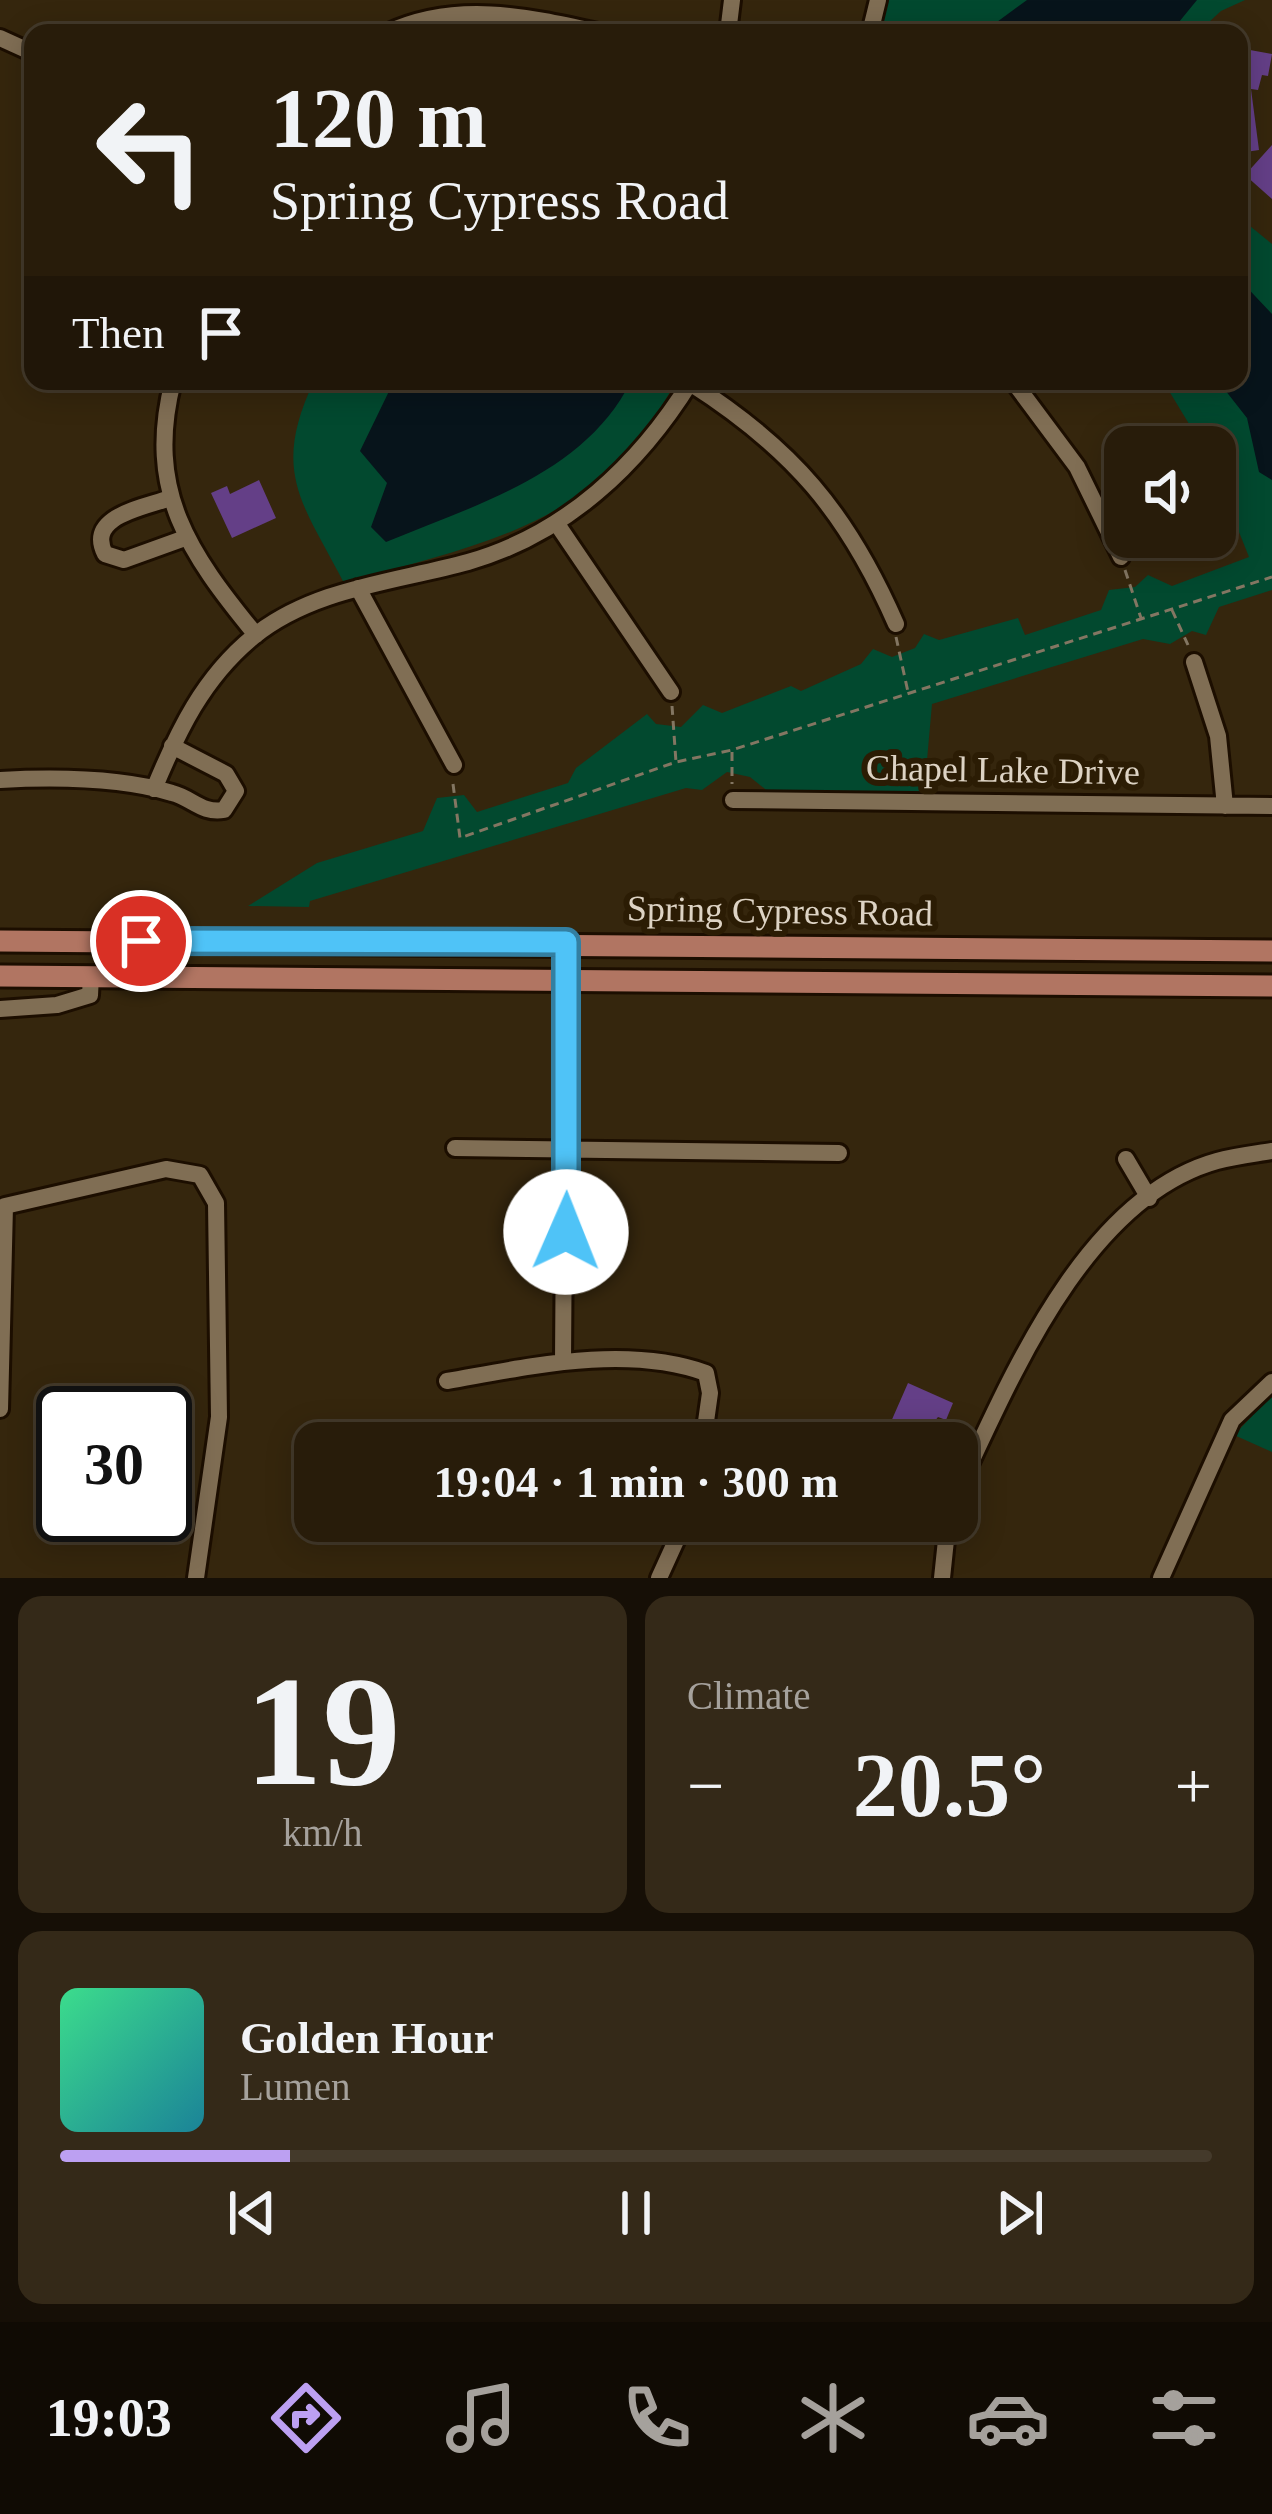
<!DOCTYPE html>
<meta charset="utf-8">
<style>
body{margin:0;font-family:"Times New Roman",serif;background:#342918;color:#f1f3f6;height:100vh;display:flex;flex-direction:column;font-size:45px;white-space:nowrap}
*{box-sizing:border-box;margin:0}
p{font-size:39px;color:#a5a19c}
.icon{flex:none;width:66px;height:66px;fill:none;stroke:currentColor;stroke-width:2;stroke-linecap:round;stroke-linejoin:round}
.map{position:relative;height:1578px;overflow:hidden}
.drawer{display:flex;flex-direction:column;gap:18px;padding:18px;background:#160f06;flex:1}
.drawer>*{flex:none}
.top-card{position:absolute;left:24px;top:24px;width:1224px;height:366px;border-radius:24px;box-shadow:0 6px 30px #0003,0 0 0 3px #443a2b;background:#281c0a;color:#f1f3f6;overflow:hidden}
.tools{position:absolute;left:1104px;top:426px;display:grid;gap:24px}
.tools a{display:grid;place-items:center;width:132px;height:132px;border-radius:24px;background:#281c0a;box-shadow:0 6px 30px #0003,0 0 0 3px #443a2b;font-size:60px}
.speed{position:absolute;left:36px;top:1386px;display:flex;gap:24px;font-size:60px;font-weight:700;text-align:center}
.speed>*{display:grid;place-content:center;width:156px;height:156px;border-radius:50%;background:#281c0a;box-shadow:0 6px 30px #0003,0 0 0 3px #443a2b;line-height:1}
.speed .limit{border:6px solid #111;border-radius:18px;background:#fff;color:#111}
.pin{position:absolute;display:grid;place-items:center;width:102px;height:102px;color:#fff;margin:-51px;border:6px solid #fff;border-radius:50%;box-shadow:0 3px 12px #0007}
.me{position:absolute;width:132px;margin:-66px;rotate:1deg;stroke-linejoin:round;filter:drop-shadow(0 0 9px #0008)}
.turn{display:flex;align-items:center;gap:42px;height:252px;padding:0 48px;font-size:54px}
.turn .icon{width:156px;height:156px;stroke-width:2.5}
.turn b{display:block;font-size:84px;line-height:102px}
.then{display:flex;align-items:center;height:114px;padding:0 48px;background:#0003;gap:24px;font-size:45px}
.big{font-size:90px;font-weight:800;line-height:1.1}
.drawer .widget{flex:1;display:flex;flex-direction:column;justify-content:center;gap:18px;min-width:0;padding:0 42px;border-radius:24px;background:#342918}
.drawer .dial{align-items:center;gap:0}
.dial b{font-size:156px;line-height:1}
.song{display:flex;align-items:center;gap:36px}
.cover{width:144px;height:144px;border-radius:18px;background:linear-gradient(135deg,hsl(150 70% 55%),hsl(190 70% 35%))}
.played{height:12px;border-radius:6px;background:linear-gradient(90deg,#bca0f2 20%,#443a2b 20%)}
.keys{display:flex;justify-content:space-around;direction:ltr}
.heat{display:flex;justify-content:space-between;align-items:center;font-size:66px;direction:ltr}
.drawer .tiles{flex:1;display:grid;gap:18px;grid-template-columns:1fr 1fr}
.widget:last-child{grid-column:span 2}
.trip{position:absolute;left:294px;top:1422px;width:684px;height:120px;border-radius:24px;background:#281c0a;box-shadow:0 6px 30px #0003,0 0 0 3px #443a2b;font-weight:800;line-height:120px;text-align:center}
.menu{display:flex;height:192px;justify-content:space-around;align-items:center;background:#100b04;color:#a5a19c}
.menu .icon{width:84px;height:84px}
.menu .current{color:#bca0f2}
.menu b{font-size:54px;color:#f1f3f6}
.map>svg:first-child{display:block}
.green{fill:#02492f}
.water{fill:#07141b}
.building{fill:#643f87}
.lines{fill:none;stroke-linecap:round;stroke-linejoin:round}
.minor-casing{stroke:#1c0e00;stroke-width:22}
.major-casing{stroke:#1c0e00;stroke-width:27}
.path{stroke:#837662;stroke-width:3;stroke-dasharray:9 6;stroke-linecap:butt}
.minor{stroke:#806e54;stroke-width:16}
.major{stroke:#b17562;stroke-width:21}
.route-casing{stroke:#337fa1;stroke-width:30}
.route{stroke:#4fc3f7;stroke-width:21}
.labels{text-anchor:middle;dominant-baseline:central;stroke-width:12;stroke-linejoin:round;paint-order:stroke}
.street-label{font-size:36px;fill:#ddd3c4;stroke:#2b1c04}
</style>
<div class="map">
<svg width="1272" height="1578" viewBox="0 0 1272 1578">
<rect width="100%" height="100%" fill="#35260d"/>
<!-- green -->
<path class="green" d="M888 0H1245L1221 11 1197 33H880Z
M1239 217 1272 244V590L1219 607 1206 635 1192 631 1170 644 1143 639 932 704 924 794 770 793 750 777 727 772 702 790 686 788 310 901 309 907 248 906 317 863 423 831 437 798 464 795 477 812 568 783 576 768 647 714 656 724 681 727 703 705 722 713 791 686 801 691 861 664 873 649 892 657 915 648 924 634 939 640 1018 618 1025 635 1101 610 1109 590 1135 587 1148 575 1172 586 1249 557 1215 472V447H1203L1163 381H1239Z
M314 381H676C600 526 486 542 344 583 302 502 271 472 314 381Z
M1272 1395V1452L1234 1435Z"/>
<!-- water -->
<path class="water" d="M1027 0H1197L1170 33H982Z
M1239 279 1272 314V480L1259 472 1247 418 1218 381H1239Z
M394 381H631C585 474 475 505 386 542L371 527 387 483 360 451Z"/>
<!-- building -->
<path class="building" d="M1239 48 1272 54 1268 76 1262 75 1258 90 1251 89 1259 150 1239 153Z
M1272 145V199L1245 175Z
M259 480 276 518 232 538 211 493 227 486 230 494Z
M908 1383 953 1403 946 1420 938 1417 921 1438 890 1424Z"/>
<g class="lines">
<defs>
<path id="minor" d="M387 33C457 0 529 17 602 33
M728 33 732 0
M870 33 878 0
M0 38 33 53
M173 381C145 491 189 553 256 635
M1013 381 1077 467 1121 557
M690 383C792 448 847 512 896 624
M170 498C143 508 86 516 105 554L124 560 185 538
M557 524 671 692
M358 588 454 765
M1194 662 1218 736 1225 806
M0 780C55 777 119 777 172 793 192 798 202 814 224 810L236 791 226 774 172 746
M154 789C178 731 203 678 253 637 313 588 396 582 468 562 566 534 639 465 691 381
M733 800 1272 806
M0 1009 57 1005 90 995 91 976
M455 1148 839 1153
M1126 1159 1149 1198
M563 1361 566 942
M447 1381C528 1367 625 1344 706 1373L710 1393 703 1443
M0 1409 5 1206 166 1169 200 1175 216 1203 219 1417 196 1578
M957 1492C1010 1380 1084 1198 1217 1161 1235 1156 1254 1154 1272 1151
M659 1578 685 1521
M942 1578 948 1521
M1161 1578 1232 1420 1272 1382"/>
<path id="major" d="M0 941 1272 951
M0 976 1272 986"/>
</defs>
<!-- minor casing -->
<use href="#minor" class="minor-casing"/>
<!-- major casing -->
<use href="#major" class="major-casing"/>
<!-- path -->
<path class="path" d="M1125 570 1141 618
M1172 610 1188 645
M896 637 908 692
M672 706 676 762
M732 752V784
M453 784 460 838 676 762 732 750 1272 577"/>
<!-- minor -->
<use href="#minor" class="minor"/>
<!-- major -->
<use href="#major" class="major"/>
</g>
<g class="lines">
<defs>
<path id="route" d="M141 941 566 942V1232"/>
</defs>
<!-- route casing -->
<use href="#route" class="route-casing"/>
<!-- route -->
<use href="#route" class="route"/>
</g>
<g class="labels">
<!-- street labels -->
<g class="street-label">
<text transform="translate(1003 770) rotate(1)">Chapel Lake Drive</text>
<text transform="translate(780 911) rotate(1)">Spring Cypress Road</text>
</g>
</g>
</svg>
<div class="tools">
<a><svg class="icon" aria-label="sound" viewBox="0 0 24 24"><path d="M4 9h4l5-4v14l-5-4H4zM17 9q2 3 0 6"/></svg></a>
</div>
<div class="speed"><div class="limit">30</div></div>
<div class="pin" style="left:141px;top:941px;background:#d93025"><svg class="icon" aria-label="arrive" viewBox="0 0 24 24"><path d="M6 21V4h12l-3 4 3 4H6"/></svg></div>
<svg class="me" style="left:566px;top:1232px" viewBox="-20 -20 40 40"><circle r="19" fill="#fff"/><path d="M0-13L10 11 0 6-10 11z" fill="#4fc3f7"/></svg>
<div class="trip">19:04 · 1 min · 300 m</div>
<div class="top-card">
<div class="turn"><svg class="icon" aria-label="left" viewBox="0 0 24 24"><path d="M17 20v-9H6M10 6l-5 5 5 5"/></svg><div><b>120 m</b>Spring Cypress Road</div></div>
<div class="then">Then<svg class="icon" aria-label="arrive" viewBox="0 0 24 24"><path d="M6 21V4h12l-3 4 3 4H6"/></svg></div>
</div>
</div>
<section class="drawer">
<div class="tiles">
<div class="widget dial"><b>19</b><p>km/h</p></div>
<div class="widget"><p>Climate</p>
<div class="heat"><a>−</a><b class="big">20.5°</b><a>+</a></div>
</div>
<div class="widget">
<div class="song"><i class="cover"></i><div><b>Golden Hour</b><p>Lumen</p></div></div>
<div class="played"></div>
<div class="keys"><svg class="icon" aria-label="previous" viewBox="0 0 24 24"><path d="M18 5L8 12l10 7zM5 5v14"/></svg><svg class="icon" aria-label="pause" viewBox="0 0 24 24"><path d="M8 5v14M16 5v14"/></svg><svg class="icon" aria-label="next" viewBox="0 0 24 24"><path d="M6 5l10 7-10 7zM19 5v14"/></svg></div>
</div>
</div>
</section>
<nav class="menu">
<b>19:03</b>
<svg class="icon current" aria-label="directions" viewBox="0 0 24 24"><path d="M12 3l9 9-9 9-9-9zM9 14v-3h6M13 9l2 2-2 2"/></svg>
<svg class="icon" aria-label="music" viewBox="0 0 24 24"><path d="M9 18V5l10-2v13"/><circle cx="6" cy="18" r="3"/><circle cx="16" cy="16" r="3"/></svg>
<svg class="icon" aria-label="phone" viewBox="0 0 24 24"><path d="M5 4h4l2 5-3 2q2 4 5 5l2-3 5 2v4C11 20 4 13 5 4z"/></svg>
<svg class="icon" aria-label="climate" viewBox="0 0 24 24"><path d="M12 3v18M4 7l16 10M4 17L20 7"/></svg>
<svg class="icon" aria-label="car" viewBox="0 0 24 24"><path d="M5 17H2v-5l4-1 3-4h7l3 4 3 1v5h-3M9 17h6M6 11h13"/><circle cx="7" cy="17" r="2"/><circle cx="17" cy="17" r="2"/></svg>
<svg class="icon" aria-label="filters" viewBox="0 0 24 24"><path d="M4 7h16M4 17h16"/><circle cx="9" cy="7" r="2"/><circle cx="15" cy="17" r="2"/></svg>
</nav>
